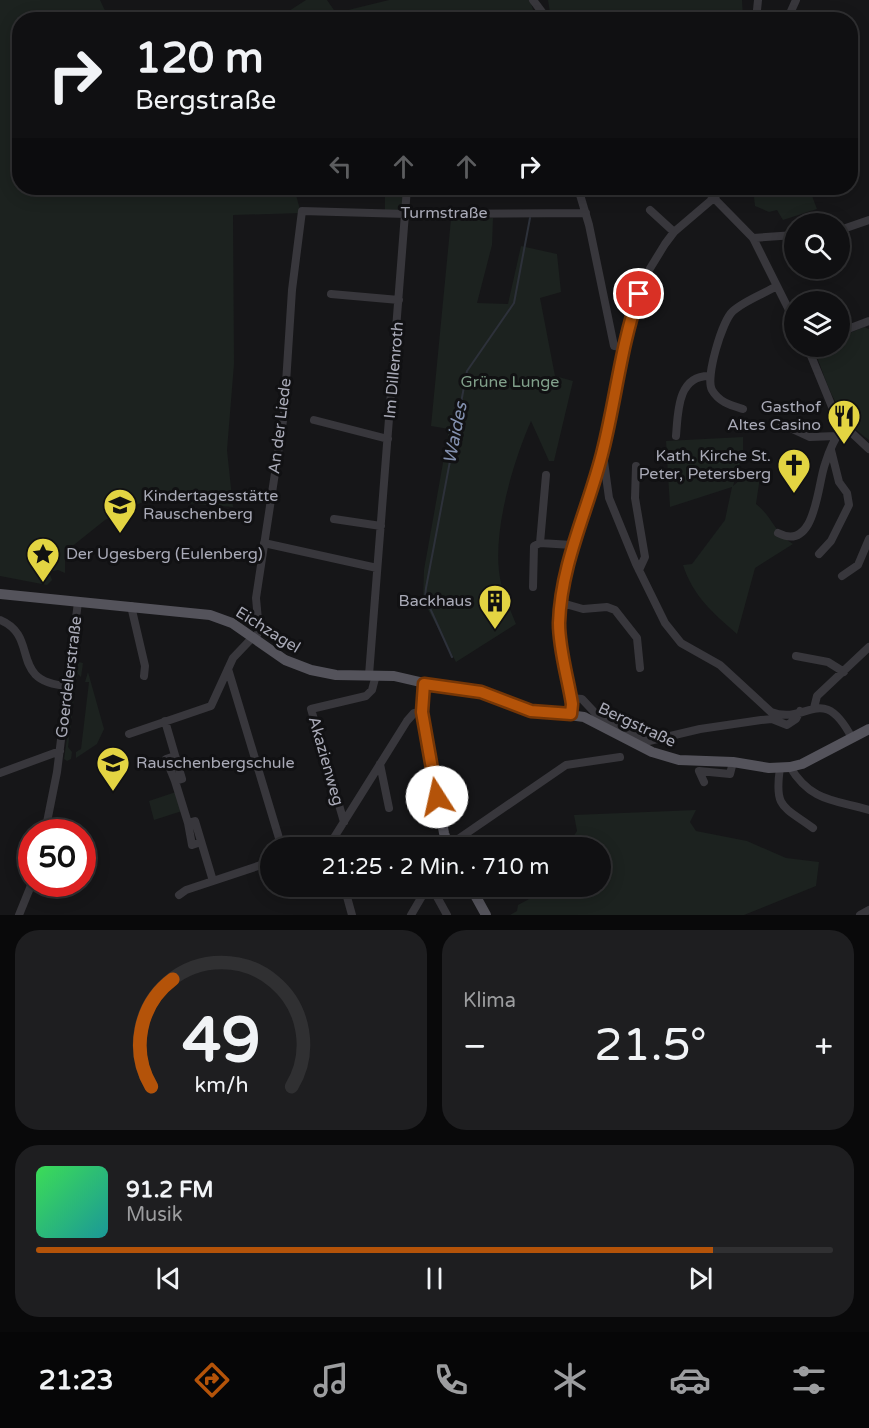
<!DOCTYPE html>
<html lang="de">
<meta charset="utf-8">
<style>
body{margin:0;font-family:"Varela Round",sans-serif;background:#1e1e20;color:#f1f3f6;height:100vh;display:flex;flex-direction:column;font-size:22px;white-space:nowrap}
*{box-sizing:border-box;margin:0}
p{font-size:20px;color:#9c9d9f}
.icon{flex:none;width:33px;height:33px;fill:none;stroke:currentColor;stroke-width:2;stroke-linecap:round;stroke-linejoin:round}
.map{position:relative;height:915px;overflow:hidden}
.panel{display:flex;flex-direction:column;gap:15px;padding:15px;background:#09090a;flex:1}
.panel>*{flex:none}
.guide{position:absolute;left:12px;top:12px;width:846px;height:183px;border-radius:24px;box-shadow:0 3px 15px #0003,0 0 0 2px #303032;background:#101012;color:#f1f3f6;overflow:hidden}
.buttons{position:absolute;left:784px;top:213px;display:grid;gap:12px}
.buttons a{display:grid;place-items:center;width:66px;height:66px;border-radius:50%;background:#101012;box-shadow:0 3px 15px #0003,0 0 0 2px #303032;font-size:30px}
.speed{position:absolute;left:18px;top:819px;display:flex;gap:12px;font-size:30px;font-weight:700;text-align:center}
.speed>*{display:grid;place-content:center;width:78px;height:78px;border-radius:50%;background:#101012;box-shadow:0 3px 15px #0003,0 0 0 2px #303032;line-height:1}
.speed .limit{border:9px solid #d22;background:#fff;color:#111}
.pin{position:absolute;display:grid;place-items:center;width:51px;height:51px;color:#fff;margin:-26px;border:3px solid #fff;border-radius:50%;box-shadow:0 2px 6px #0007}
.me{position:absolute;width:66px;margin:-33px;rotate:350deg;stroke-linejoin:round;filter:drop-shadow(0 0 4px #0008)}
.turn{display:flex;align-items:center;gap:21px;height:126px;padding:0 24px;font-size:27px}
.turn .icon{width:78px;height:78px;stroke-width:2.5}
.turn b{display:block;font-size:42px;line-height:51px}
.lanes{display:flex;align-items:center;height:57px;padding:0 24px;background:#0003;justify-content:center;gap:30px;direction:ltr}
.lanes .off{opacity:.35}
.big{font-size:45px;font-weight:600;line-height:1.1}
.panel .widget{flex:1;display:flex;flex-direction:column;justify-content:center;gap:9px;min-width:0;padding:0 21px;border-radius:24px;background:#1e1e20}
.panel .dial{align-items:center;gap:0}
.dial svg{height:156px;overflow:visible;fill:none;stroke:#303032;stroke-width:7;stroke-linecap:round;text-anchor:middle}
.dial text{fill:#f1f3f6;stroke:none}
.song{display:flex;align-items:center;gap:18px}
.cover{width:72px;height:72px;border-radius:9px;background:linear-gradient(135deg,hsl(130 70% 55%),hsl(180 70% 35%))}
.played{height:6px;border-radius:3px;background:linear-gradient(90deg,#b45309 85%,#303032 85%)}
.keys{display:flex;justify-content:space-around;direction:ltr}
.heat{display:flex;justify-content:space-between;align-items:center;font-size:33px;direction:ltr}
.panel .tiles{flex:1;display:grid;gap:15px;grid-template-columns:1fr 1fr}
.widget:last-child{grid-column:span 2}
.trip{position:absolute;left:260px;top:837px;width:351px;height:60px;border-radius:30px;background:#101012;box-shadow:0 3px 15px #0003,0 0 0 2px #303032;font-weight:600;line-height:60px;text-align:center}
.dock{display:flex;height:96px;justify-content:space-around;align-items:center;background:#060607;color:#9c9d9f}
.dock .icon{width:42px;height:42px}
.dock .on{color:#b45309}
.dock b{font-size:27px;color:#f1f3f6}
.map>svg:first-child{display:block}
.green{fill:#1c221f}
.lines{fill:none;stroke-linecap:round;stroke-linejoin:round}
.stream{stroke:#2d313a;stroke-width:2}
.minor{stroke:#38373c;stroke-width:8}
.major{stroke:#54535b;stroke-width:10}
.route-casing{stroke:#753606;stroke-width:15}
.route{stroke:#b45309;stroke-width:10}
.labels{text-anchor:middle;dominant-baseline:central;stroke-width:6;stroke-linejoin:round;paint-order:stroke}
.street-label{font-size:16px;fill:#a9aab7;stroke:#111113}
.park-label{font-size:16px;fill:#81a08b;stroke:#111113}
.poi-label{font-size:16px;fill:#a9aab7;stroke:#111113;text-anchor:end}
.water-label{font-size:18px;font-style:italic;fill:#8390af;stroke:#111113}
</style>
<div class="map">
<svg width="869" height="915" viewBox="0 0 869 915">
<rect width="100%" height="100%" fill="#161618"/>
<!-- green -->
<path class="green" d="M0 0H100L109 19 20 20V188H294L301 213 233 215 234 364 227 450 233 507 147 500 105 520 70 548 65 557V573L58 570 49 572 52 580 47 585 0 576Z
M306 0H327L336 13 389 0H530L536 19 275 20Z
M548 0H742L743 19H551Z
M385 188H406V210H385Z
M753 188H809L817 209 783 220 777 210 769 212 755 206Z
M493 218 492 245 477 303 508 304 521 246 557 254 561 292 540 298 555 376 573 381 554 461H549L531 421C513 462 494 527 499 571 501 590 509 607 516 624L456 662 423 600 424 570 449 429 431 426 451 219Z
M864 327 869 329V440C837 418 828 387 815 351L817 347 840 346V337Z
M743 437V453L733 486 741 479 760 477 756 504C772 516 775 534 793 544L755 568 737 634C713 613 693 596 683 565L692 564 725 520 732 487 670 507 666 441Z
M78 662 83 663 81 677 78 674 76 680 68 747 72 752 71 759 67 761 64 759Z
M88 672 104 729 97 744 76 758V752L81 749 89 682H85Z
M176 792 182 811 154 820 149 801Z
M696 810 690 822 696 831 747 841 786 858 819 862 816 886 744 915H510L517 911 518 905 546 890 547 887 600 886V848L579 847 573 837 577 831 574 815Z"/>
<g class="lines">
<!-- stream -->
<path class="stream" d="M452 657 425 597 426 588 467 371 514 303 530 218"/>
<!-- minor -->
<path class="minor" d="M533 0 548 20
M756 20 758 0
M787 20 796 0
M578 188 589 225 614 346 623 347
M704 188 753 238 795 322
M650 210 674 232
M840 230 869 220
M753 238 795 235
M331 294 399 300
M840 332 869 321
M807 346 837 419 869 449
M743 409C730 405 719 402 712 390 705 378 722 321 733 311 744 301 763 294 777 286
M314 420 388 439
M782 424 810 437 836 436
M676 436C678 413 677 375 710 376
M603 454 609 498 636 564 665 623 681 643 720 665 771 712C808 726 822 681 852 738
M636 466 635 498 645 557 639 570
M334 519 381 526
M778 533C816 552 817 486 825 464 829 451 835 438 843 426
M264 543 377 568
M540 543 572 545
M819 554 831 541 849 505 847 493 839 482 831 450
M842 576 858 565 869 539
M533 587 534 546 540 543 546 475
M562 603 583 609 607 607 615 610 637 638 640 668
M131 606 145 666 144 676
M0 620C41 637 7 682 68 686
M255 639 259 631 256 598 284 414 292 290 302 211 406 214 586 213
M796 656 828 662 844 672
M228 669 282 848
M369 675 407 188
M571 698 582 699 597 715 649 741 700 729 761 720 772 719 787 725 796 719 800 711
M814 708 817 696 869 647
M571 714 572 704 559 623 562 603 572 545 603 452 628 325 646 275 665 244 674 232 715 197 721 188
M165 721 182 779 175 781 188 823 195 821 213 881
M129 734 211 706 233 658 253 637
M175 756 166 759 175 781
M380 764 389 808
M790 767C811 802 835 800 869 810
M780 768C774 808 783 806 813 828
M0 773 60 751
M704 782 699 771 730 774 733 762
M344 822 311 709 366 696 372 690 376 675
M188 823 192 845 201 842
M45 832 57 772 78 602
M448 846 566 765 620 757
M318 848 330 844 407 721 414 713 422 712
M344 886 352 915
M431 886 447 915
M179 895 186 890 270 862
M19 915 32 883
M411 915 428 886
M860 915 869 910"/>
<!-- major -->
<path class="major" d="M0 594 210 615 232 623 285 660 311 670 336 675 394 676 433 685 481 692 524 709 584 717 652 752 679 760 733 762 769 768 790 767 802 764 869 729
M425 684 422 712 444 833 449 848
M470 886 486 915"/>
</g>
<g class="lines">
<defs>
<path id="route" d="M437 797 422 712 424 684 481 692 531 711 571 714 572 704C568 678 559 650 559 623 561 562 589 508 603 450 616 398 621 345 639 294"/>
</defs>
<!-- route casing -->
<use href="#route" class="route-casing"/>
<!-- route -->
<use href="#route" class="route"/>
</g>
<!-- icons -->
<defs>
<symbol id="restaurant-pin" viewBox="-11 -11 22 30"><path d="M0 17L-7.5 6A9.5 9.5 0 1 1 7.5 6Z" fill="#e3d442" stroke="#111113"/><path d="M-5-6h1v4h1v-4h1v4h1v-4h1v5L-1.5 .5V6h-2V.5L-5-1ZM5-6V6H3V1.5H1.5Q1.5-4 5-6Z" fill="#111"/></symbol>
<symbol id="church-pin" viewBox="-11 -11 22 30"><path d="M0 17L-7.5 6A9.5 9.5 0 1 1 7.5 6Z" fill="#e3d442" stroke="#111113"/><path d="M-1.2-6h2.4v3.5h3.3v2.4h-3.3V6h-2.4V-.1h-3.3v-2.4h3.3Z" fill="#111"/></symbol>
<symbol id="school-pin" viewBox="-11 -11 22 30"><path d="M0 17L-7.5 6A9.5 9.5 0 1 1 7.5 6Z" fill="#e3d442" stroke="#111113"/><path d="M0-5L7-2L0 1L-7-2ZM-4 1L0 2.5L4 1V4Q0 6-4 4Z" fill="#111"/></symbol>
<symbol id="sight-pin" viewBox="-11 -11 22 30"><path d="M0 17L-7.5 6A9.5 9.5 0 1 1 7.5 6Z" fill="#e3d442" stroke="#111113"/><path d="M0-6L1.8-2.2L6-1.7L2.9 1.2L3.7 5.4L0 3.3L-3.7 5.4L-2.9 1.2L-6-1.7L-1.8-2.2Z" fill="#111"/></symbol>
<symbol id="building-pin" viewBox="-11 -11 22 30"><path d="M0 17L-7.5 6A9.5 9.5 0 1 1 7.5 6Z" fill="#e3d442" stroke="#111113"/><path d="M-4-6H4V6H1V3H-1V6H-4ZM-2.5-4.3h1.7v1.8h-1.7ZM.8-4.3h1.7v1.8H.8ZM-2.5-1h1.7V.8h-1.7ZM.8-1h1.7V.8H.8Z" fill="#111"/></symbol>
</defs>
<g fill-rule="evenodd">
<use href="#restaurant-pin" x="825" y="397" width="38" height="52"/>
<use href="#church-pin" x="775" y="446" width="38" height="52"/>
<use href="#school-pin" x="101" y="486" width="38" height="52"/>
<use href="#sight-pin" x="24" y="535" width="38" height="52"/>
<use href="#building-pin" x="476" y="582" width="38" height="52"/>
<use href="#school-pin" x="94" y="744" width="38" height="52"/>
</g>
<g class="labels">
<!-- street labels -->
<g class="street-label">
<text x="444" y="213">Turmstraße</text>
<text transform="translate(394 370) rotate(-85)">Im Dillenroth</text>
<text transform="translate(280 426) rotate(-83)">An der Liede</text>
<text transform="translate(268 630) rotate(32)">Eichzagel</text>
<text transform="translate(69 677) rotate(-83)">Goerdelerstraße</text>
<text transform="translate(637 725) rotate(25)">Bergstraße</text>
<text transform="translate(326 761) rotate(74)">Akazienweg</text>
</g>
<!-- park labels -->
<g class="park-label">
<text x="510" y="382">Grüne Lunge</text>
</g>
<!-- poi labels -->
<g class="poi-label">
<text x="821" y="407">Gasthof<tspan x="821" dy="18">Altes Casino</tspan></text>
<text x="771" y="456">Kath. Kirche St.<tspan x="771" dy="18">Peter, Petersberg</tspan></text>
<text x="143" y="496" text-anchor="start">Kindertagesstätte<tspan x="143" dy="18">Rauschenberg</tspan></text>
<text x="66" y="554" text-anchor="start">Der Ugesberg (Eulenberg)</text>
<text x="472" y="601">Backhaus</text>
<text x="136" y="763" text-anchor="start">Rauschenbergschule</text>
</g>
<!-- water labels -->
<g class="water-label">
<text transform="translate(455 433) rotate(-79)">Waides</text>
</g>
</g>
</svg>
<div class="buttons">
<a><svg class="icon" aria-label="search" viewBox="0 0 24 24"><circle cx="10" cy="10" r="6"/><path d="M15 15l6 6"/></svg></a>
<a><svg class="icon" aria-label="layers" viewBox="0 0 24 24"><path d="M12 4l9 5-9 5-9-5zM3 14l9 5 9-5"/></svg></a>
</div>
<div class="speed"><div class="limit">50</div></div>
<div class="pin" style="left:639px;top:294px;background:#d93025"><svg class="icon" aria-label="arrive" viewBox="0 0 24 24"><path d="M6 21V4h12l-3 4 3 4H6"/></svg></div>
<svg class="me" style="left:437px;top:797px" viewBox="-20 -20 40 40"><circle r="19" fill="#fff"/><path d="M0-13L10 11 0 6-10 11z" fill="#b45309"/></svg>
<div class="trip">21:25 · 2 Min. · 710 m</div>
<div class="guide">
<div class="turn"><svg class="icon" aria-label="right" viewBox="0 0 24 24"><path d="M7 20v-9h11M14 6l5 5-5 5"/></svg><div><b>120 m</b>Bergstraße</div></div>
<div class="lanes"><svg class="icon off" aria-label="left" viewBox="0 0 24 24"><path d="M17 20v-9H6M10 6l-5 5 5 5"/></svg><svg class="icon off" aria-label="ahead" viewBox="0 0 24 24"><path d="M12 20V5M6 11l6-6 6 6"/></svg><svg class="icon off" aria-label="ahead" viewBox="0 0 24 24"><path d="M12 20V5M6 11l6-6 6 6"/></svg><svg class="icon" aria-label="right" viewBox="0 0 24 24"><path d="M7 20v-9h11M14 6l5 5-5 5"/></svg></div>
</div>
</div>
<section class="panel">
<div class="tiles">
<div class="widget dial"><svg viewBox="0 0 100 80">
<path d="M14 69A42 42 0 1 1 86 69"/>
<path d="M14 69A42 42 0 0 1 25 14" stroke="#b45309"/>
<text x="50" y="56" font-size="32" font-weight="700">49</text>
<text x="50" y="72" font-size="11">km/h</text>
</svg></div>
<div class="widget"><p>Klima</p>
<div class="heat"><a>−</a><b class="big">21.5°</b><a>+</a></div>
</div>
<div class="widget">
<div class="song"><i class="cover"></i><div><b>91.2 FM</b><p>Musik</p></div></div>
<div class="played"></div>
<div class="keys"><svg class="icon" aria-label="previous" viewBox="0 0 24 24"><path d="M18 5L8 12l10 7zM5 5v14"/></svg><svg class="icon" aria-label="pause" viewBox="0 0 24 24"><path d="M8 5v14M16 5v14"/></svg><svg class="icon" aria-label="next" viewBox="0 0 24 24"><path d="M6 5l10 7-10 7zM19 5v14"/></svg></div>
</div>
</div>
</section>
<nav class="dock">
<b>21:23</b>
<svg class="icon on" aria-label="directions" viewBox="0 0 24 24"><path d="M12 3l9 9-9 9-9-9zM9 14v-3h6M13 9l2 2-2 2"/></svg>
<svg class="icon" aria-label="music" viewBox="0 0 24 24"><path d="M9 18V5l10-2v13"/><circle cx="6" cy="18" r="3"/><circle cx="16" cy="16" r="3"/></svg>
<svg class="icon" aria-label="phone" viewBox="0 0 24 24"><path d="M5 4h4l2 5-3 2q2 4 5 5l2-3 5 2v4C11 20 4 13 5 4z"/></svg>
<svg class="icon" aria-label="climate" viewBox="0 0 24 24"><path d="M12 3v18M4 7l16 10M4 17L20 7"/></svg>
<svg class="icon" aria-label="car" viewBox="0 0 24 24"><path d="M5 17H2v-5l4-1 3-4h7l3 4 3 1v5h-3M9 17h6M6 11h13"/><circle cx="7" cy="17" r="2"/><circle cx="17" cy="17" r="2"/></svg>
<svg class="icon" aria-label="filters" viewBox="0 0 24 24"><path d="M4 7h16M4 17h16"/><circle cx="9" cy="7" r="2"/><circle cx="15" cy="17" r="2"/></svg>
</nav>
